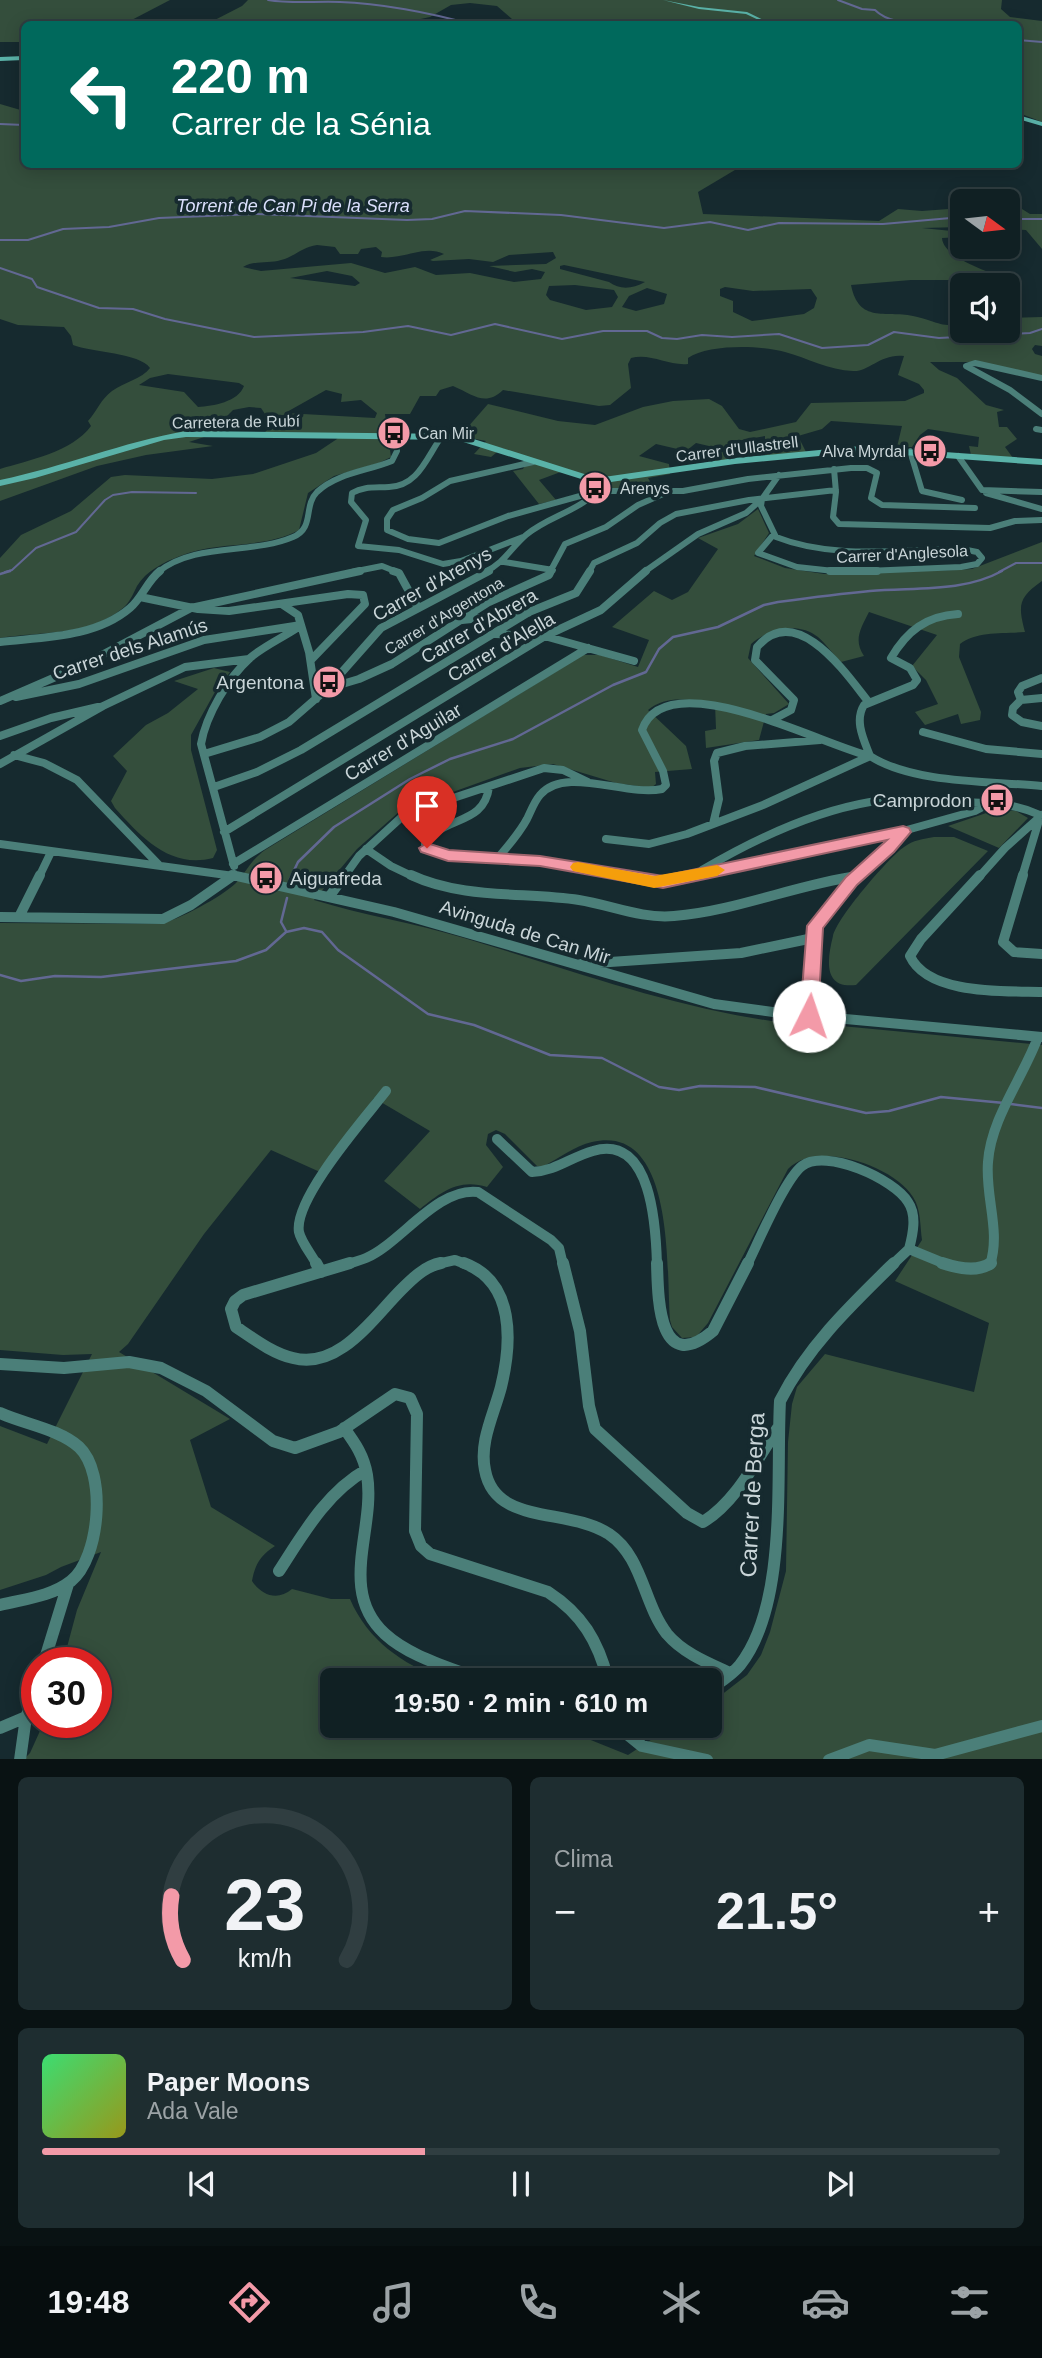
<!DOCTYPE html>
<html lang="es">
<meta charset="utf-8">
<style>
body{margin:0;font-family:Helvetica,sans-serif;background:#1e2d30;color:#f1f3f6;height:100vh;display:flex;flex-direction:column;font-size:26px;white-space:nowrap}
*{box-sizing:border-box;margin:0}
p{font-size:23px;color:#9ca3a6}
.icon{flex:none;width:38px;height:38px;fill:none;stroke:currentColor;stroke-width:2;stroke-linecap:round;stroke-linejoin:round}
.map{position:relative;height:1759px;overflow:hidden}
.drawer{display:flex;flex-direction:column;gap:18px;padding:18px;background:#091213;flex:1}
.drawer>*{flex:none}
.guide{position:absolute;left:21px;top:21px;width:1001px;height:147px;border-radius:10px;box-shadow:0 4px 18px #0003,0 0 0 2px #303e41;background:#00695c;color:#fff;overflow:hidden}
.needle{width:46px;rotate:105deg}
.fabs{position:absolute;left:950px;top:189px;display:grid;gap:14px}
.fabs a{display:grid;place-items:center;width:70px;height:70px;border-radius:10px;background:#102023;box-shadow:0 4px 18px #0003,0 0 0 2px #303e41;font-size:35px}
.speed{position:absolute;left:21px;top:1647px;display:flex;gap:14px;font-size:35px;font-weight:700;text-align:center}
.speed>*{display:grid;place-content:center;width:91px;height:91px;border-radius:50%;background:#102023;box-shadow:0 4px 18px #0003,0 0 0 2px #303e41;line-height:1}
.speed .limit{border:10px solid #d22;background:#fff;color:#111}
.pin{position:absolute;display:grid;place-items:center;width:60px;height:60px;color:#fff;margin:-72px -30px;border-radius:50% 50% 50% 0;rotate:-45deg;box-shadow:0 0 7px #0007}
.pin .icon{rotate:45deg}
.me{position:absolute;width:77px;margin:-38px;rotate:4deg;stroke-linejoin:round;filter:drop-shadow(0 0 5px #0008)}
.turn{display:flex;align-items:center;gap:24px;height:147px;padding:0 35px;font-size:32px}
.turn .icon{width:91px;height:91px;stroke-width:2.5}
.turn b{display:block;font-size:49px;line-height:60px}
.big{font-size:52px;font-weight:800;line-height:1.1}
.drawer .card{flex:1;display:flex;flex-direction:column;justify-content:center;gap:10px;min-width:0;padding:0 24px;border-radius:10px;background:#1e2d30}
.drawer .dial{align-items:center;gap:0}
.dial svg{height:182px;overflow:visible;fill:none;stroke:#303e41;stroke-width:7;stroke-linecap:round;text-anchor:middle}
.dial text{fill:#f1f3f6;stroke:none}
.song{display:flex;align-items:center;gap:21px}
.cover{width:84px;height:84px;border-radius:10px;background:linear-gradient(135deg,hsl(140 70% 55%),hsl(60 70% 35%))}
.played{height:7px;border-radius:4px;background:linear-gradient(90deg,#f39aa8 40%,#303e41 40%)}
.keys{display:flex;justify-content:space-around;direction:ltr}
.heat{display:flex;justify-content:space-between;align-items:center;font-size:38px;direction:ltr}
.drawer .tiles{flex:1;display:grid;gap:18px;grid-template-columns:1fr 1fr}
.card:last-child{grid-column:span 2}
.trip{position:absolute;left:320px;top:1668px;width:402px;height:70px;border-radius:10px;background:#102023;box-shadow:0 4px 18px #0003,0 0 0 2px #303e41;font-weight:800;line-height:70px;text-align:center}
.dock{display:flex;height:112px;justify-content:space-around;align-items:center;background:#060d0e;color:#9ca3a6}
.dock .icon{width:49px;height:49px}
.dock .active{color:#f39aa8}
.dock b{font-size:32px;color:#f1f3f6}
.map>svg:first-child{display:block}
.green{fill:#344e3c;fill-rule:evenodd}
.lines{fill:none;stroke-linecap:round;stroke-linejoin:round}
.stream-far1{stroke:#626893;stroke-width:2}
.stream{stroke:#626893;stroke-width:2.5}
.street-far3{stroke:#4b7f79;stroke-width:6}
.street-far2{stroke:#4b7f79;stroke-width:8}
.street-far1{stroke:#4b7f79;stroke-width:10}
.street{stroke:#4b7f79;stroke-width:12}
.secondary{fill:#5ab2a8;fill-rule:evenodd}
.route{fill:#f39aa8;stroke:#9e646d;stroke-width:2}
.slow{fill:#f59e0b}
.labels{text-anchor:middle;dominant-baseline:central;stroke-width:7;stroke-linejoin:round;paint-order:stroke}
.far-street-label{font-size:16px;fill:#c9d5d8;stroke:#162a2f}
.far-poi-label{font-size:16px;fill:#c9d5d8;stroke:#162a2f;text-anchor:start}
.far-water-label{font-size:18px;font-style:italic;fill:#dadffc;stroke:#162a2f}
.street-label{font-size:19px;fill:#c9d5d8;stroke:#162a2f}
.poi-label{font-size:19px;fill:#c9d5d8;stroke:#162a2f;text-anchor:end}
.near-street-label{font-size:23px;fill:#c9d5d8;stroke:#162a2f}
</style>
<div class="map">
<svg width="1042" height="1760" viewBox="0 0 1042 1760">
<rect width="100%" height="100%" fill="#162a2f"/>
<!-- green -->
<path class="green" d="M0 0H170L124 24H24V42H0Z
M248 0H1002L1001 9 1010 17 1042 21V122L1019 113 1018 24H535L512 19 497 6 470 3 451 5 430 17 397 24H207L242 6Z
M0 104 24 111V164H745L698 192 703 214 879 221 898 209 922 211 962 208V227L922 228 962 232V237L942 238C943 258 990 272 1008 280H911L851 285C859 324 885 310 913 316 934 320 938 327 962 325V331H1008V318L1042 317V346L1035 345 1032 349 1035 354 1042 356V377L981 362H930L939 370 957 378 986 405 1004 410 997 412 999 427H1007L1017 439 1005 447 1013 458 971 455 969 446 978 447 979 437 928 429 920 435 912 447H897L902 426 831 421 822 429 798 436 806 452 765 456V436L737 441 730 459 712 463 722 449 696 443 686 451 656 444 639 456 669 464 670 474 648 478 655 490H610L599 478 566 470 539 480 556 500 539 504 513 471 523 469 529 459 502 448 491 457 474 454 486 441 460 436 488 404 558 421 595 425 643 407 673 401 709 399 722 406 739 429 750 432 796 422 811 403 905 401 924 393V390L919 384 898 375 904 356C881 353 869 372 853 371 829 370 807 358 785 352 761 345 708 344 688 358V364C668 366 651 353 631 358L628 364 631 388 610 405 599 406 503 390C485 407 474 395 453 386L440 390 436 396H420L410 414H385L391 457 379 463 334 476 308 493 299 530C262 550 218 540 180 556 164 562 146 571 137 586 133 594 130 602 123 608 88 637 41 631 0 638V558L21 535 71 511 111 477 125 475 212 479 253 474 316 453 337 439 341 433H264L277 421 267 417 261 408 249 407 233 410 224 419 219 432 189 442 213 446 146 455 97 466 0 501V469C29 460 72 452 91 426L88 421C97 411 101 399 112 391 124 382 142 379 150 368 140 353 91 352 73 345L71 336 64 327 18 325 0 319ZM317 245 335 247 340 254H358L361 249 376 247 382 252 381 257C403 260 424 244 444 254L430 260 433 261 469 259 493 262 509 255 553 252 556 258 546 264 489 266 515 272 532 269 545 272 541 279 514 282 470 273 436 275 415 267 385 273 351 263 261 271 243 267C255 260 268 264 281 260 294 257 302 247 317 245ZM564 265 645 282C632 289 620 290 609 282L560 269V266ZM327 271 352 276 360 283 355 286 290 278ZM575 285 614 290 618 297 612 307 586 310 550 300 546 295 549 286ZM725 287 753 291 811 289 817 298 814 308 804 314 752 321 733 312V301L720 296V289ZM647 288 667 294 664 304 636 311 622 307 629 296ZM168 374 239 383 244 386C238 402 213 406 198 407L184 392 139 385 150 378ZM326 390 342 394 341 402 361 400 377 413 375 418 285 413Z
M1008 202 1021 203 1022 209 1030 214H1042V249L1026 230 1008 229Z
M758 509 769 533 754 556 785 568 824 574 956 570 972 569 1042 542V581C1018 598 1018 605 1025 632 1004 634 976 631 960 644L959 657 981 712 980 720 961 724 958 714 925 725 915 712 938 704 926 680 912 666 937 635 869 612C861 628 853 640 864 656L841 662C833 654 826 644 818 637 798 621 768 629 751 644L748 658 789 704 774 713 766 714 759 740 706 748 705 731 716 729 715 704C692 700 667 694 648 710L686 746 692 769 655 772 656 784 651 788 616 783 553 764 520 768 400 811 357 849 314 900C362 915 414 923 464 938 568 969 670 1007 778 1022L781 1036 818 1040 820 1024 1042 1045V1759H24L30 1753 44 1722H96V1662H63L77 1610 101 1552 61 1567 46 1575 0 1590V1426L47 1444 92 1354 63 1355 0 1350V923L159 924C177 921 223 896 236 883 248 870 249 862 265 850L583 655H600L638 667 649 640 612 627 654 591 672 600 688 592 718 549 698 538 738 524ZM374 1098 430 1131 384 1181 420 1209C441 1192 459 1178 487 1187L503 1167 486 1145 488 1134 496 1130 505 1134 537 1166H544C559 1158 575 1146 592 1142 676 1122 666 1272 670 1320L672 1327 682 1338 696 1337 708 1323 788 1169C817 1139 894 1166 913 1197 921 1209 920 1226 922 1240L895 1281 989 1323 974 1392 825 1354 797 1387 792 1404 788 1442 786 1571 770 1632 761 1655 747 1675 711 1703 710 1726H672L628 1755 556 1726H332V1680H443C402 1663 368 1641 350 1599H331L292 1589C278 1601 262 1596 252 1581 255 1564 261 1555 275 1546L211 1507 190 1440 230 1419 119 1352 128 1344 204 1234 271 1150 320 1172Z
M214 668 230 672 215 692 191 735V750L217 850 213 858C170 869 141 837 115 808L111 801 127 771 113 756 146 725 168 713 198 689 174 681Z
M998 809 1016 811 1028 818 999 848 948 826Z
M934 837H954L988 851 856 985C823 989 827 960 833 936 837 918 888 858 904 847 913 840 923 839 934 837Z"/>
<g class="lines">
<!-- stream-far1 -->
<path class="stream-far1" d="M268 0C292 4 315 1 340 2 378 3 432 13 470 24
M838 0 862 9 875 10C887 22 907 23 923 24
M1018 40 1042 42
M0 124 24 125
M1008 219H1042
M0 240H28L63 229 109 227 159 218 257 214 407 220 432 219 465 211 561 215 664 228 710 222 748 230 779 223 883 224 962 217
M0 268 32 279 37 287 99 308 133 309 165 319 254 337 363 332 408 326 451 335 495 324 562 339 603 331H647L662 338 677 339 702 335 732 337 779 334 822 348 868 345 894 332 939 338 1030 333 1042 329
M5 572 12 570 36 548 76 532 105 500 113 495 132 492 196 493
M999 572 1016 563H1042"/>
<!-- stream -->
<path class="stream" d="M0 574 10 571
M290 879 298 862 334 827 410 779 450 759 513 739 613 685 646 672 659 649 673 637 718 627 764 605 778 602C808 598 839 594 870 591 914 587 962 593 1002 571
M286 931 281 922 287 898
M0 975 21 981 55 976 101 977 236 961 266 950 286 932 304 928 322 932 338 950 428 1014 474 1025 550 1055 602 1058 659 1087 679 1090 700 1086 755 1087 866 1113 889 1111 941 1097 1004 1103
M1011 1104 1042 1108"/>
<!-- street-far3 -->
<path class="street-far3" d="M1042 378 975 363 966 366 1010 390 1042 414
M1036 429 1042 430
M442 436C427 456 419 486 389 487 376 488 364 486 352 493L351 502 366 520 358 546 399 550 443 564 461 561 523 537
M910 451 922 491 962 500
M958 456 982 490 1042 492
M533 462 450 481 422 498 393 510 387 519V530L408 539 439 543 508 516 598 491H683L748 479 851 468H867L877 473 871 498 882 505 975 508
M834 469 836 492 833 517 839 524 990 528 1015 521 1042 520
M986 493 1042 509
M762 499 761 506 776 537C834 560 901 549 962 549L977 552 982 558 977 564 961 567 843 572 797 567 758 553 774 534
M504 562 553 570
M158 572C196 542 251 555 293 537 315 528 303 506 317 492 337 473 368 471 392 461L397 451 395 435
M352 572 382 566 397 572
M485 572C505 562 510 549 526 535 551 514 585 511 604 482
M550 572 565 544 606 527 638 505 663 494
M589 572 594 563 637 543 660 523 676 514 749 500 836 490
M644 572 698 534 746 513 762 499 779 475"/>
<!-- street-far2 -->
<path class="street-far2" d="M393 571 399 573 418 608
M830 571H877
M140 597 198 609 229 611 348 594 363 595 365 604 311 660
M283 605 298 615 309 652 316 699
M958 614C926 616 907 631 891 658L910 668 917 680 913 685 864 705C854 721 864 740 870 756 914 784 990 781 1042 786
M462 620 528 613
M496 634 548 637 634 661
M0 642C43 637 95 638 130 608 142 598 147 581 160 571
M329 688 359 679 392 664 489 602 549 575 551 571
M16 697 79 684 204 640 301 625
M1021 700 1013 708 1012 715 1022 722 1042 726
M1021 700 1018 692 1022 686 1042 678
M1021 700 1042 698
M0 701 81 666 191 608 360 571
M772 720 791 710 794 700 755 660 757 647C796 601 845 672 867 700
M923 732 986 749 1042 754
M0 736 51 718 98 707
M204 754 260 737 289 722 327 689 381 628 489 571
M14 755 44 763 77 780 159 865
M0 764 103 706 185 667 249 659
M214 787 257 772 301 750 529 612 576 593 590 571
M489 787C484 826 444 815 425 844L427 848 448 856 540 861 631 877
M713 824 719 799 714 761 717 753 745 746 820 740
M224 832 545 636 601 610 646 571
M606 839 649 844 687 834 763 805 868 757
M0 844 241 877
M366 849 391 866 414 877
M497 859C508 846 519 834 527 819 531 811 534 802 540 795 565 765 626 797 662 789L666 785 663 771 642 730C666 661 824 746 870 756
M233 864 588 648
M234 866 201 744C206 715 228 678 250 658 264 646 282 638 297 628
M702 870C753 840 812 812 870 802 900 797 931 801 962 802 989 803 1015 803 1040 815
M39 877 51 852
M232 877 234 875
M344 877 359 856 405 814 544 768 563 770 588 782
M689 877 896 833 975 811 990 803
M853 877 857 876
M857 877 903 832
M979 877 1005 848 1042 815
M1022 877 1040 817"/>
<!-- street-far1 -->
<path class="street-far1" d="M232 875 394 912 714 1004 780 1013 1042 1037
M411 875C462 899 524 892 579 900 611 905 641 919 674 916 736 911 795 885 857 876
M621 875 663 882 697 875
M980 875 921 939 910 956C928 995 1004 991 1042 992
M1023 875 1003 942 1014 952 1042 954
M329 897 345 875
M0 917 163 919 191 905 234 875
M19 917 40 875
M581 964 741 953 813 938
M809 1016C814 947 801 926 859 875
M497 1139 532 1172C556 1171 571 1157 593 1151 652 1133 656 1228 657 1265
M909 1249 948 1265
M317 1265C312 1255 301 1242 299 1232 293 1199 366 1117 386 1091
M344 1265C351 1263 359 1261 366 1258 401 1243 437 1187 478 1192L551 1240 559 1248 563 1265
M433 1265 455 1260 468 1265
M747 1265C758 1243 785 1179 802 1166 826 1148 894 1179 908 1202 917 1215 913 1234 909 1249
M892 1265 909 1249
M990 1265C1001 1231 985 1197 988 1162 991 1118 1023 1078 1038 1037"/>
<!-- street -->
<path class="street" d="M316 1263 321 1272
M350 1263 243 1295 235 1301 231 1309 236 1327C254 1339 272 1353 293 1358 339 1370 373 1318 401 1290 412 1279 425 1266 441 1263
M464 1263C515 1282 512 1342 501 1387 494 1414 479 1442 485 1470 495 1526 567 1507 609 1534 643 1557 643 1603 667 1634 683 1653 708 1663 730 1673
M563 1263 580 1331 589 1406 595 1429 687 1513 703 1522C737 1501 756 1460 778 1428
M657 1263C658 1297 658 1377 713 1331L748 1263
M942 1263C957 1268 977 1273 991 1263
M0 1364 64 1368 129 1362 161 1368 206 1391 273 1441 295 1448 339 1432 395 1394 410 1398 417 1414 415 1531 421 1546 430 1554 548 1592C582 1614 598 1641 608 1680
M0 1413C24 1424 59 1429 79 1447 107 1473 100 1558 71 1581 51 1597 23 1599 0 1605
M344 1428C355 1443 364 1456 367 1475 376 1529 337 1590 385 1634 410 1657 449 1667 481 1680
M279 1571C303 1534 327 1492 366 1470
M44 1662 68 1584
M710 1689C720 1682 732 1675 740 1665 788 1604 776 1476 780 1401 807 1347 851 1305 894 1263
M595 1726 621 1729 642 1726
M0 1728 26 1717 37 1691
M621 1729 642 1746 707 1760
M20 1760 26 1717
M829 1760 869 1745 935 1755 1042 1726"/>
<!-- secondary -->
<path class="secondary" d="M663 0 699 7 747 12 772 24H767L746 14 699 9Z
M24 56V60L0 61V57Z
M1018 115 1042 122V126L1018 119Z
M186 431 458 434 597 478 735 458 861 446 1042 459V465L861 452 735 464 597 484 457 440 186 437 164 440 35 478 0 486V480C63 467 123 442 186 431Z"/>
</g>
<!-- route -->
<path class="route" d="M903 826 909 828 911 832 894 852 857 885 823 928 818 1016 815 1021H803L800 1016 807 926 846 877 887 840 663 888 540 866 448 861 421 852 419 848 427 843 449 850 540 856 663 876Z"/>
<!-- slow -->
<path class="slow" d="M578 862 654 876 717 865 725 870 717 876 654 888 573 871 570 867 573 863Z"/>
<!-- icons -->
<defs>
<symbol id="bus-disc" viewBox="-11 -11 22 22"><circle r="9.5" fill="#f39aa8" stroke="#162a2f"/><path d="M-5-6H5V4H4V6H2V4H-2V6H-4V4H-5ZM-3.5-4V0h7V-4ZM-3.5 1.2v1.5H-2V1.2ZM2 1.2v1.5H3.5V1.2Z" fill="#111"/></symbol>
</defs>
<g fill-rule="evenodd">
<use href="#bus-disc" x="375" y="414" width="38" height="38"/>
<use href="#bus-disc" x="911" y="432" width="38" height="38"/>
<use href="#bus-disc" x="576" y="469" width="38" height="38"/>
<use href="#bus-disc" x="310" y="663" width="38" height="38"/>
<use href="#bus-disc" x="978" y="781" width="38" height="38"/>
<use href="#bus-disc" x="247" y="859" width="38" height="38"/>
</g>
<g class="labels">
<!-- far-street labels -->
<g class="far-street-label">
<text transform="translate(236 422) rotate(-1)">Carretera de Rubí</text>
<text transform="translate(737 449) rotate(-7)">Carrer d'Ullastrell</text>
<text transform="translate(902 554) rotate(-3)">Carrer d'Anglesola</text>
<text transform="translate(444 616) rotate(-31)">Carrer d'Argentona</text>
</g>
<!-- far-poi labels -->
<g class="far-poi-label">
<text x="418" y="433">Can Mir</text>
<text x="906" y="451" text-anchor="end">Alva Myrdal</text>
<text x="620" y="488">Arenys</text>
</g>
<!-- far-water labels -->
<g class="far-water-label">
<text x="293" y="206">Torrent de Can Pi de la Serra</text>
</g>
<!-- street labels -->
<g class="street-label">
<text transform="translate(432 584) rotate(-29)">Carrer d'Arenys</text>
<text transform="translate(479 626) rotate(-30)">Carrer d'Abrera</text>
<text transform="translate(501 647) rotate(-30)">Carrer d'Alella</text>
<text transform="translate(130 649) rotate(-18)">Carrer dels Alamús</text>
<text transform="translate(403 742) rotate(-31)">Carrer d'Aguilar</text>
<text transform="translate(525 932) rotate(17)">Avinguda de Can Mir</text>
</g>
<!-- poi labels -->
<g class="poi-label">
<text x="304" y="682">Argentona</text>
<text x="972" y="800">Camprodon</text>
<text x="290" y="878" text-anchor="start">Aiguafreda</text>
</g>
<!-- near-street labels -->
<g class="near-street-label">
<text transform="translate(752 1495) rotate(-87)">Carrer de Berga</text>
</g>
</g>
</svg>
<div class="fabs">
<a><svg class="needle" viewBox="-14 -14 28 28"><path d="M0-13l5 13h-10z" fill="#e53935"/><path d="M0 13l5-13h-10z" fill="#9ca3a6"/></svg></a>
<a><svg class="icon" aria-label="sound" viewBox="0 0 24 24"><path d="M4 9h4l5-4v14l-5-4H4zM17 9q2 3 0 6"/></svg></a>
</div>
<div class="speed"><div class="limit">30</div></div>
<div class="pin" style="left:427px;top:848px;background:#d93025"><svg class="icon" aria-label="arrive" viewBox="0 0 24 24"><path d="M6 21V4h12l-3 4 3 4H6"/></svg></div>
<svg class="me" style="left:809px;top:1016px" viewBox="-20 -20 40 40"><circle r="19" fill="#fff"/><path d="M0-13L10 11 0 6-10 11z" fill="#f39aa8"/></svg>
<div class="trip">19:50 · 2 min · 610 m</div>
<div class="guide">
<div class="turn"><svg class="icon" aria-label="left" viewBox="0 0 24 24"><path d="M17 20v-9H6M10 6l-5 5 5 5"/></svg><div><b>220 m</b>Carrer de la Sénia</div></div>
</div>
</div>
<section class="drawer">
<div class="tiles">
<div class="card dial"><svg viewBox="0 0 100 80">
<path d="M14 69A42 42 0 1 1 86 69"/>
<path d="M14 69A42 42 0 0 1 9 41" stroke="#f39aa8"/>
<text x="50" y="56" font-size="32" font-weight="700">23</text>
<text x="50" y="72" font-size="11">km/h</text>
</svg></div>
<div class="card"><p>Clima</p>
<div class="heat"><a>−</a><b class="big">21.5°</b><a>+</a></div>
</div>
<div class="card">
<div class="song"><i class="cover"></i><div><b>Paper Moons</b><p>Ada Vale</p></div></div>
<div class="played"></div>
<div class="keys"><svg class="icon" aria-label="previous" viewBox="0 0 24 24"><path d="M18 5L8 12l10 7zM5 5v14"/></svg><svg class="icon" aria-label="pause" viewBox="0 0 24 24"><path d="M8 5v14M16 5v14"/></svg><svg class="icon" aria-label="next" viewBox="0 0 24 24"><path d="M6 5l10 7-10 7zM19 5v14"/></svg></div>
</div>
</div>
</section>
<nav class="dock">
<b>19:48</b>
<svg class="icon active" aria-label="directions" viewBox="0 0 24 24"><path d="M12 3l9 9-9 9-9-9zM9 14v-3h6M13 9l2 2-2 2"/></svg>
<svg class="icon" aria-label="music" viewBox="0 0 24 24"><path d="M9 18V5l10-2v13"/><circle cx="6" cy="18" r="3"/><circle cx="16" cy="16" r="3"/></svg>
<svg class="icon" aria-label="phone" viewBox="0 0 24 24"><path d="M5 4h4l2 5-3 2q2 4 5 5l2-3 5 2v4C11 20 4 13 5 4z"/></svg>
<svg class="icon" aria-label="climate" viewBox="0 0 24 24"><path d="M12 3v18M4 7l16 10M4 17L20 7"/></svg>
<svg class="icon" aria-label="car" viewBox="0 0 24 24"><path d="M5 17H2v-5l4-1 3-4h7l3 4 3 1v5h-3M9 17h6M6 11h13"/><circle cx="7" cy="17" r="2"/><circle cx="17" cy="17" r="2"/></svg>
<svg class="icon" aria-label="filters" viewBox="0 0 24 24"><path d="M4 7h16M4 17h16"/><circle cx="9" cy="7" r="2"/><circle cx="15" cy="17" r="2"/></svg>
</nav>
